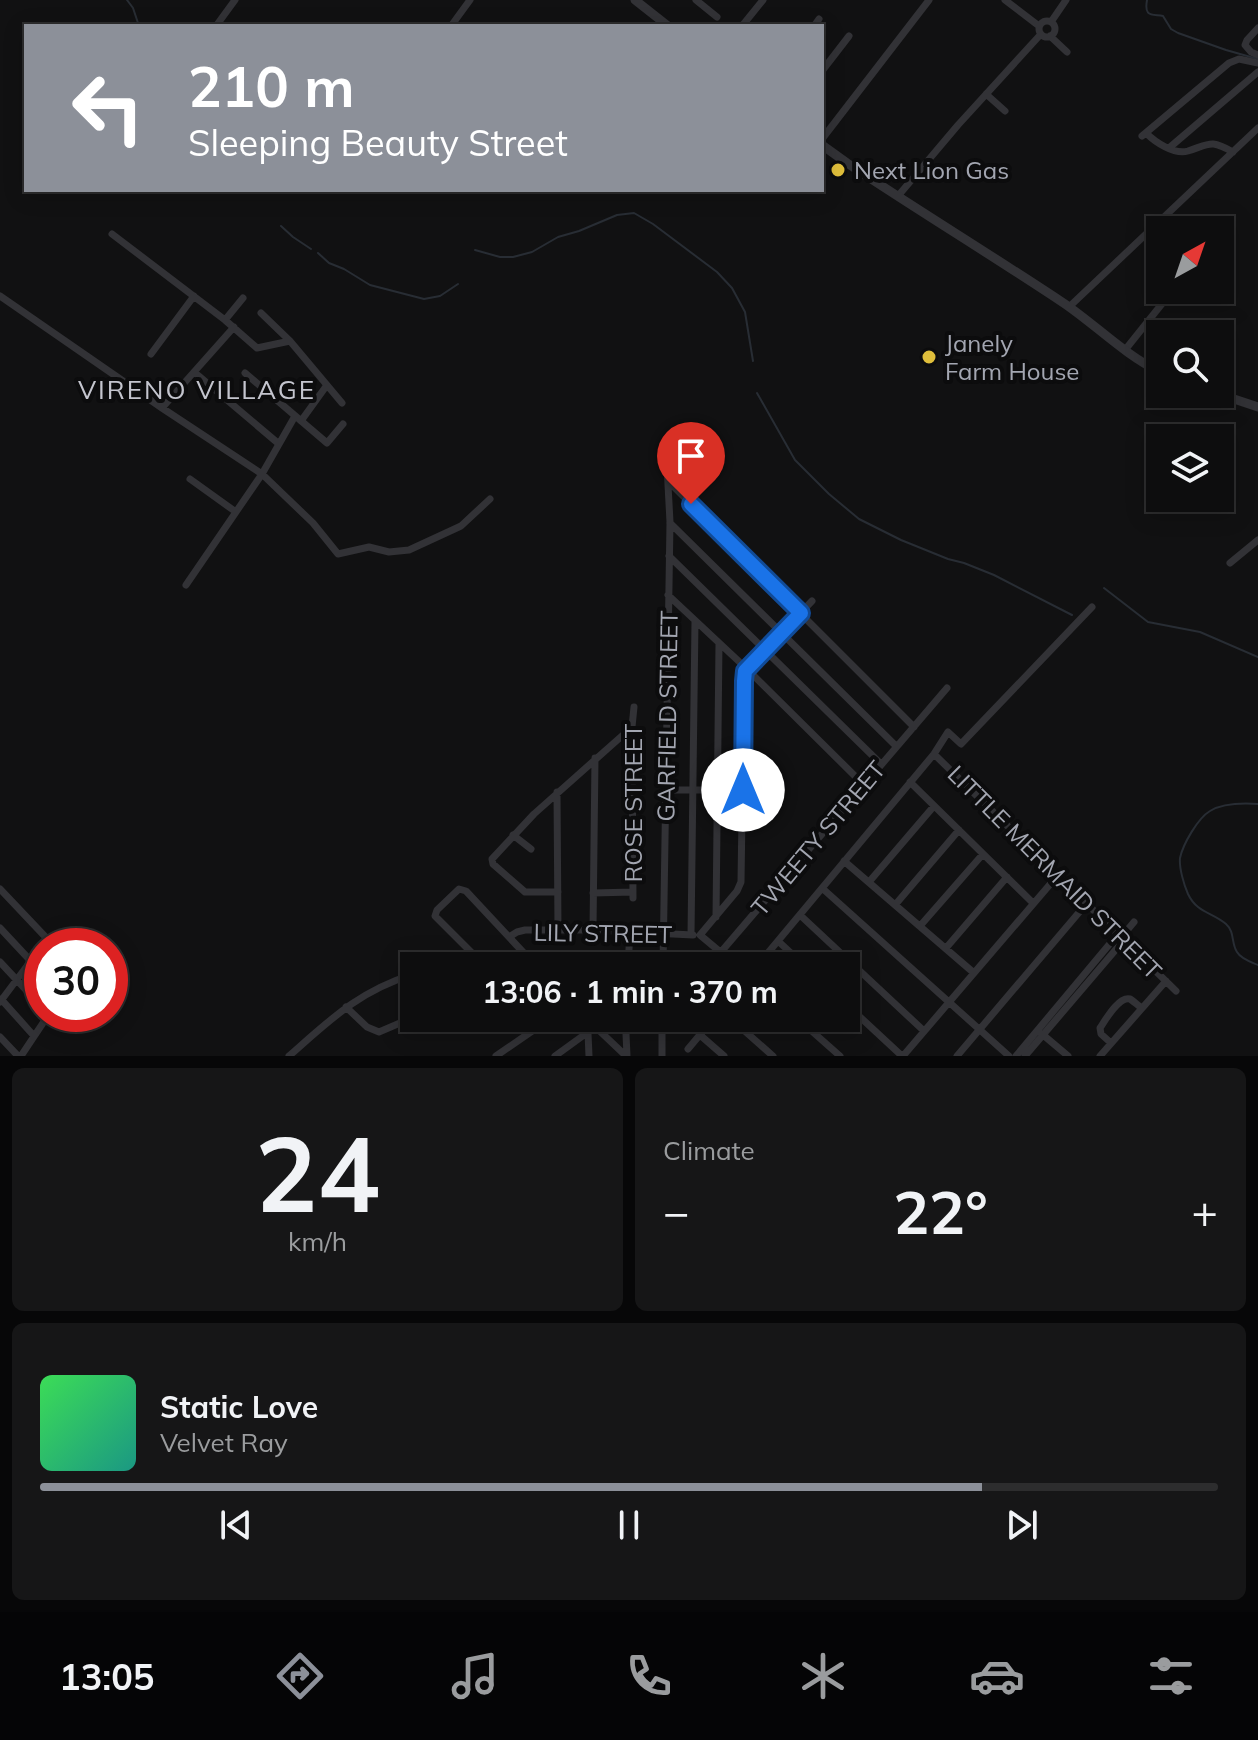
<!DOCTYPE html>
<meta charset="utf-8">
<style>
body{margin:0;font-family:Mulish,sans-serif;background:#161617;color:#f1f3f6;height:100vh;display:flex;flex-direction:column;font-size:30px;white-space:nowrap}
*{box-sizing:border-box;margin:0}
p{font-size:26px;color:#9a9c9e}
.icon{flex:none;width:44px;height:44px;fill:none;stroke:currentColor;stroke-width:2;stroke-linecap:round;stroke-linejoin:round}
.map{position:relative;height:1056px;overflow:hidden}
.sheet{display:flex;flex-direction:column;gap:12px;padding:12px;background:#070708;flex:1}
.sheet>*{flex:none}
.banner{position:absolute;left:24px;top:24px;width:800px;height:168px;border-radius:0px;box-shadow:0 4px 20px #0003,0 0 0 2px #2d2d2e;background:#8c9099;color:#fff;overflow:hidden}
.needle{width:52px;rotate:40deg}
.buttons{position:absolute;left:1146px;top:216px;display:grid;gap:16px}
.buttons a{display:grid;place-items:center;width:88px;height:88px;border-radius:0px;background:#0d0d0e;box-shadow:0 4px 20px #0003,0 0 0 2px #2d2d2e;font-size:40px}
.speed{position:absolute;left:24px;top:928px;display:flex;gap:16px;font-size:40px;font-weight:700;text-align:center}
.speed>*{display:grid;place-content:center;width:104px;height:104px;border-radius:50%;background:#0d0d0e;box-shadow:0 4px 20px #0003,0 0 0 2px #2d2d2e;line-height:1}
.speed .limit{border:12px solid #d22;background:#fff;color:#111}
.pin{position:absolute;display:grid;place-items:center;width:68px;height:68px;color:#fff;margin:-82px -34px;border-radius:50% 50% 50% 0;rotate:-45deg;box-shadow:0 0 8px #0007}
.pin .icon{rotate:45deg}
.me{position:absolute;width:88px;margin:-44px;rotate:0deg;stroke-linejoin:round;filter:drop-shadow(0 0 6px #0008)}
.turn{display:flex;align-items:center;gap:28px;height:168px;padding:0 32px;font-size:36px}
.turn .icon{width:104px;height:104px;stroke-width:2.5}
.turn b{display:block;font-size:56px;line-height:68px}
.big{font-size:60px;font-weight:700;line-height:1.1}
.sheet .card{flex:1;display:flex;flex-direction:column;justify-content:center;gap:12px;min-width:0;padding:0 28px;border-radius:12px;background:#161617}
.sheet .dial{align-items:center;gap:0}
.dial b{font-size:104px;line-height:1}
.song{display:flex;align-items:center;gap:24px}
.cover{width:96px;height:96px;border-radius:12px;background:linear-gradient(135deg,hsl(130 70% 55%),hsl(170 70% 35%))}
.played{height:8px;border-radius:4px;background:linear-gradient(90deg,#8c9099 80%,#2d2d2e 80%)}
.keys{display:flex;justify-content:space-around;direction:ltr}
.heat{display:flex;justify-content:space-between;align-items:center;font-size:44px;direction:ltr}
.sheet .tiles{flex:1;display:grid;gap:12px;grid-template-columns:1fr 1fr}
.card:last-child{grid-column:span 2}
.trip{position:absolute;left:400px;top:952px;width:460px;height:80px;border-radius:0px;background:#0d0d0e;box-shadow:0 4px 20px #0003,0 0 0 2px #2d2d2e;font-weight:700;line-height:80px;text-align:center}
.dock{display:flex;height:128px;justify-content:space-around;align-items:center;background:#050506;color:#9a9c9e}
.dock .icon{width:56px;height:56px}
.dock .selected{color:#8c9099}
.dock b{font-size:36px;color:#f1f3f6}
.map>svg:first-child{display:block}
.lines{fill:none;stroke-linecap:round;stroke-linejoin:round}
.stream{stroke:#282d34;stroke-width:2}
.minor{stroke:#323236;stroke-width:7}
.tertiary{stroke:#323236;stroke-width:9}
.route-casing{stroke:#114b97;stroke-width:20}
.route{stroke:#1a73e8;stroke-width:14}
.poi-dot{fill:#dfbe3b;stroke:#0c0c0d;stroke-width:3}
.labels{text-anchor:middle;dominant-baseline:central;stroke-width:8;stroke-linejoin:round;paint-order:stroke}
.poi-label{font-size:24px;fill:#a3a6b1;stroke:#0c0c0d;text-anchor:start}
.street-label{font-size:24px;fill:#a3a6b1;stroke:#0c0c0d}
.neighbourhood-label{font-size:26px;letter-spacing:2px;fill:#c4c5ce;stroke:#0c0c0d}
</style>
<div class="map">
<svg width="1258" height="1056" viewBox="0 0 1258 1056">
<rect width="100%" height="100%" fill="#111112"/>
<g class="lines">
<!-- stream -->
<path class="stream" d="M127 0 133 8 139 26
M1147 0C1144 17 1151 14 1163 16L1171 29 1178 33 1226 50 1258 59
M281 226 293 237 311 249
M475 250 500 257H513L532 252 558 237 579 231 617 215 634 213 653 224 717 272 732 288 745 312 753 361
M318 253 329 263 344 269 370 285 424 299 440 296 458 284
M757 393 795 460 829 494 859 519 901 540 948 559 964 563 994 575 1072 615
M1104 588 1148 622 1200 632 1258 657
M1258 804C1243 803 1223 803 1210 811 1198 818 1183 844 1180 858 1179 868 1184 885 1188 894 1197 913 1212 912 1226 924 1235 932 1231 943 1237 952 1241 959 1251 962 1258 965"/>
<!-- minor -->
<path class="minor" d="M696 0 717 17
M1005 0 1039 26
M1039 29a8 8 0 1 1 16 0a8 8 0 1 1-16 0Z
M1051 22 1066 0
M216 26 235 0
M451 26 470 0
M742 26 763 0
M814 26 819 19
M1258 28 1247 40 1245 45 1251 52 1258 55
M1050 36 1067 52
M822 71 849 36
M986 94 1005 111
M1146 133C1155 142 1174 155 1188 151 1210 144 1210 139 1233 152
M1142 136 1229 63 1239 59 1258 63
M822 139 929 0
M1169 148 1258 72
M898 196 958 125 1041 34
M112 234 225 320 257 348 290 341
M0 296 162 408 262 474 313 523 338 554 369 547 389 552 409 550 461 526 490 499
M1069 307 1258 128
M261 313 290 341 342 403
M225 320 243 298
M1125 350 1173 290
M151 354 194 296
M194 372 279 444
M245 373 327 443 343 424
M162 408 234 327
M301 421 327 385
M190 479 236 512
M669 482 914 727
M670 523 896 746
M669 556 881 764
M1230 563 1258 540
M186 585 262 474 295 416
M668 595 747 669 863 784
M934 754 1176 991
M910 782 1033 903
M666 790H743
M557 792 558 930
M513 835 531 849
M844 861 974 973
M869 882 934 806
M822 888 1009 1056
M0 889 54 946
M558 892H525L493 864 492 859 534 814 632 727
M593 893 633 892
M633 898 632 727 634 707
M895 905 959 830
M800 915 924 1031
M716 917 719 643
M920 926 983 854
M0 928 42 973
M593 930 595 758
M691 935 695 621
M700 935 737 891 741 882 744 681 745 671 812 601
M700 935 737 966
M509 937 517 932 525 930H593L693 935
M778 941 805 966
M946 948 1007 877
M0 962 42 1007
M485 966 435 916 437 910 459 889 466 891 536 966
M628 966 630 932
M663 966 670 522 667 466
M709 966 947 688
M757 966 934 754 948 732 961 744 1092 607
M1 999 34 1036
M0 1002 42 946
M846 1004 902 1056
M346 1007 367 1027 379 1032 414 1017
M586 1018 626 1056
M622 1018 626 1034 627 1056
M730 1018 773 1056
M797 1018 840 1056
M588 1033 589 1056
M1042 1034 1068 1056
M700 1035 724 1056
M0 1037 18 1056
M1111 1043 1101 1034 1100 1028C1106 1019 1119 996 1130 999 1132 1000 1140 1007 1142 1008
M688 1049 714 1018
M21 1056 49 1014
M289 1056C331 1019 359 991 414 974
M496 1056 551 1018
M555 1056 595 1027
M662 1056V1018
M903 1056 1058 875
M957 1056 1087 903
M1016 1056 1118 934H1121
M1025 1056 1124 940V934L1134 922
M1100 1056 1166 981"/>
<!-- tertiary -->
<path class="tertiary" d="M635 0 668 26
M822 145 847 163C919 211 993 256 1065 304 1097 326 1125 355 1160 372
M1219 394 1258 407"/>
</g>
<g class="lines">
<defs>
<path id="route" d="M691 504 801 613 745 671 744 681 743 790"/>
</defs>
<!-- route casing -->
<use href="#route" class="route-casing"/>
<!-- route -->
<use href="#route" class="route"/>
</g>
<!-- markers -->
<g class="poi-dot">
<circle cx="838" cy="170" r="8"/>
<circle cx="929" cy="357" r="8"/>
</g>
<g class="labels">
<!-- poi labels -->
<g class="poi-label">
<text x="854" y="170">Next Lion Gas</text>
<text x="945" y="343">Janely<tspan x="945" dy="28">Farm House</tspan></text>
</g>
<!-- street labels -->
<g class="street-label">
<text transform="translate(667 716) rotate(-89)">GARFIELD STREET</text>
<text transform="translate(633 803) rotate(-90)">ROSE STREET</text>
<text transform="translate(818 838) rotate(-50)">TWEETY STREET</text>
<text transform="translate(1055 872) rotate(45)">LITTLE MERMAID STREET</text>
<text transform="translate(603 933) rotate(1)">LILY STREET</text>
</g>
<!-- neighbourhood labels -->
<g class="neighbourhood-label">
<text x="197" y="389">VIRENO VILLAGE</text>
</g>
</g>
</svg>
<div class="buttons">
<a><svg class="needle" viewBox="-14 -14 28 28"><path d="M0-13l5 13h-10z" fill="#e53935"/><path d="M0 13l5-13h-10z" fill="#9a9c9e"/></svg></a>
<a><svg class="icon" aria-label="search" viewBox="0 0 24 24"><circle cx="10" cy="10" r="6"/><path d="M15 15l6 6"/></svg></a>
<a><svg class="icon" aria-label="layers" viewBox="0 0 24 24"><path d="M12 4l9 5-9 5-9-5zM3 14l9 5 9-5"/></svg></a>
</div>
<div class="speed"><div class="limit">30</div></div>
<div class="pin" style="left:691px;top:504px;background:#d93025"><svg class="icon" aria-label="arrive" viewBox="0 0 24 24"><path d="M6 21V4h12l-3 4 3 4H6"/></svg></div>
<svg class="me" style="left:743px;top:790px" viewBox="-20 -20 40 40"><circle r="19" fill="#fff"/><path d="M0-13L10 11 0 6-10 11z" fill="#1a73e8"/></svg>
<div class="trip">13:06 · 1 min · 370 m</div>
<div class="banner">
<div class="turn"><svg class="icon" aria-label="left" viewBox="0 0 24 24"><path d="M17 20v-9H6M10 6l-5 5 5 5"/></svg><div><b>210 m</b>Sleeping Beauty Street</div></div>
</div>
</div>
<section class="sheet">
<div class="tiles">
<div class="card dial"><b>24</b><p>km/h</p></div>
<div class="card"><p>Climate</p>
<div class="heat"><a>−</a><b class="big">22°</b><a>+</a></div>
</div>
<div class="card">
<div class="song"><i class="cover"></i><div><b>Static Love</b><p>Velvet Ray</p></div></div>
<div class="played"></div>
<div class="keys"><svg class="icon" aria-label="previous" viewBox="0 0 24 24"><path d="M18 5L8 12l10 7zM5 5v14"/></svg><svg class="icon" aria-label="pause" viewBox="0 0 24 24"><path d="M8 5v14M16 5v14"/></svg><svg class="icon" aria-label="next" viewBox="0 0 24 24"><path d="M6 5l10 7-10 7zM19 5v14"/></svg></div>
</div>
</div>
</section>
<nav class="dock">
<b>13:05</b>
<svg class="icon selected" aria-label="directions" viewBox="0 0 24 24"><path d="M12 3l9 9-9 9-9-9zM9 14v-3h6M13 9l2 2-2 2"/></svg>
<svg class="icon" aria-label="music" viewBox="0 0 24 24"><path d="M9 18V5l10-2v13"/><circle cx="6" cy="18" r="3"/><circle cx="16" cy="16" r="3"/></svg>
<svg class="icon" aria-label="phone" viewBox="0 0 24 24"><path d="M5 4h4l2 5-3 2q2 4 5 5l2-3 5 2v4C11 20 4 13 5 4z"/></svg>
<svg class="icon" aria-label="climate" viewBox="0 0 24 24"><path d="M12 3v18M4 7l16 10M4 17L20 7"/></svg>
<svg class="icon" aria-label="car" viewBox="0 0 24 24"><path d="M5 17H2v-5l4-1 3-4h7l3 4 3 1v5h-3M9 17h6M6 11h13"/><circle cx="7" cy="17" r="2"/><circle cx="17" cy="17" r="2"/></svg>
<svg class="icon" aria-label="filters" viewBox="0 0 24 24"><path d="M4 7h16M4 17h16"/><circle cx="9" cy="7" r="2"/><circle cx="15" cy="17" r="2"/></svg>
</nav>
